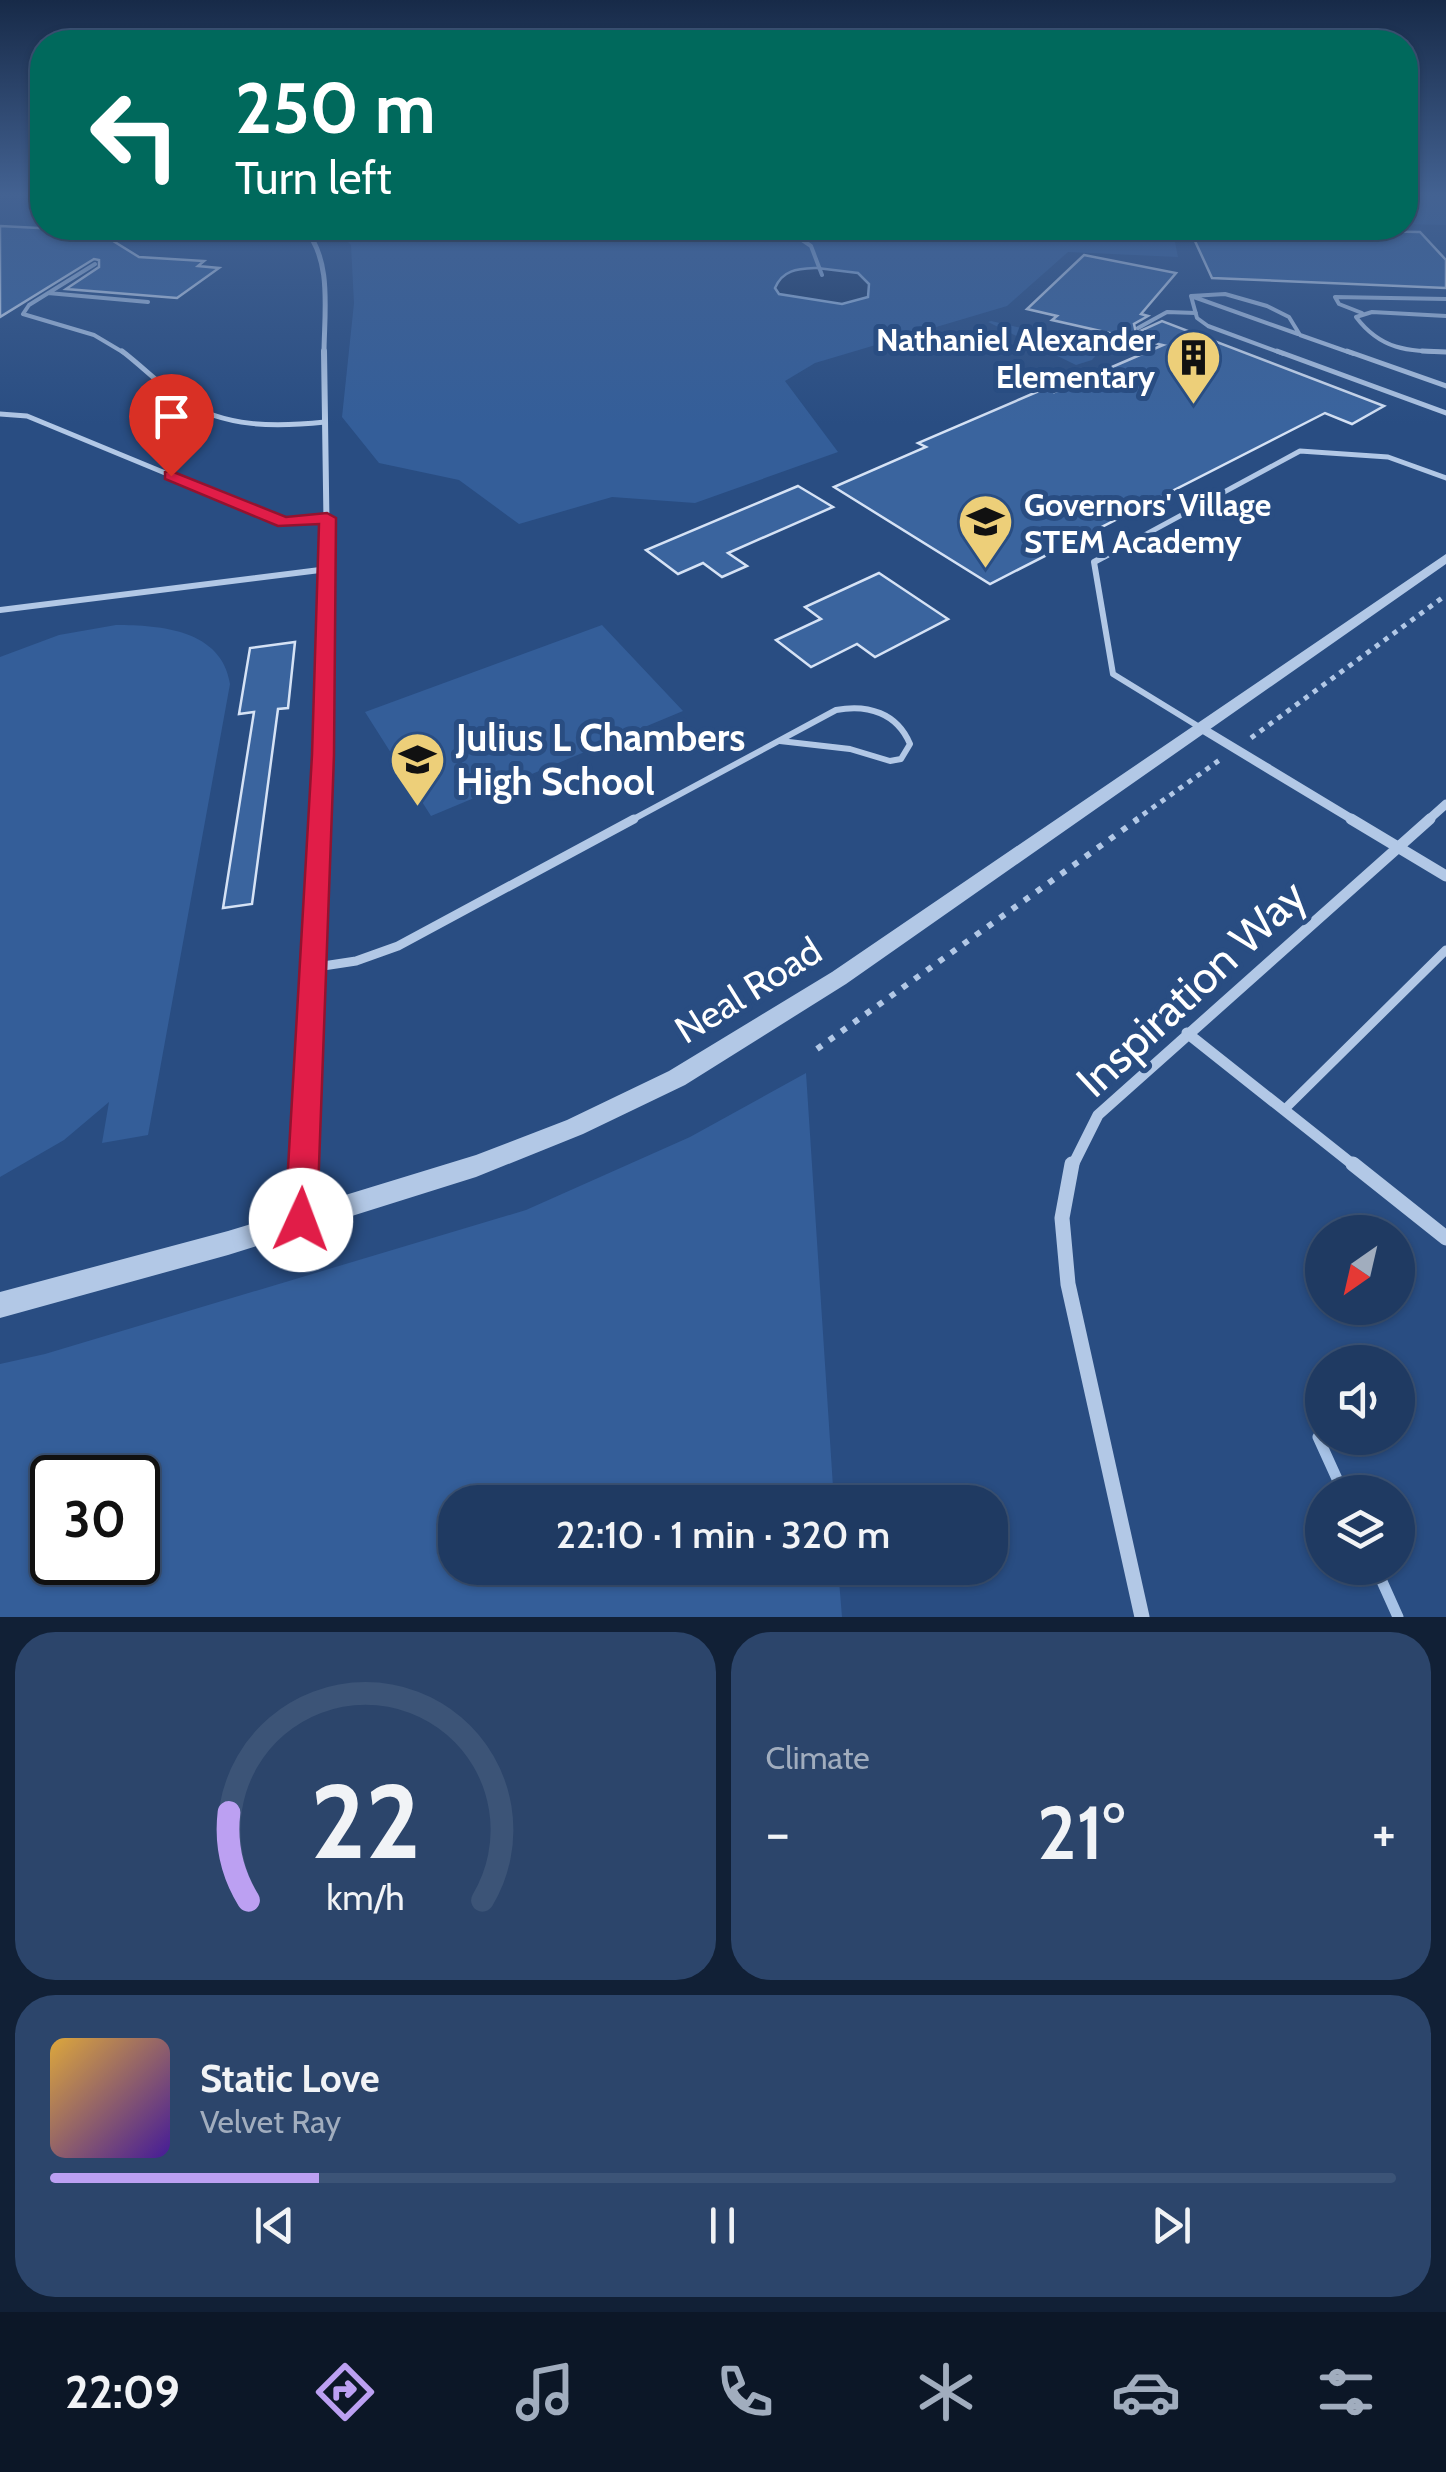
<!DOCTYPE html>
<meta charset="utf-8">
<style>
body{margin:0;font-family:Cabin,sans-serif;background:#2c456b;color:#f1f3f6;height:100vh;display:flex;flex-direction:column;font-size:38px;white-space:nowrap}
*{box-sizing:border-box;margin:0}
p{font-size:32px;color:#a1adbe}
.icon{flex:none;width:55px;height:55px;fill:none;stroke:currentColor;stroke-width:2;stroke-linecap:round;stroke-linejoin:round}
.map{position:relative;height:1617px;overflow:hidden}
.drawer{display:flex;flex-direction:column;gap:15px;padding:15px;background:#112036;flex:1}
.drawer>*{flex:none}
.banner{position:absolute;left:30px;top:30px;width:1388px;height:210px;border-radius:40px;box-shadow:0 2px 8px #0004,0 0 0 2px #3c5477;background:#00695c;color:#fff;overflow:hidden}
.needle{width:65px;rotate:214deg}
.controls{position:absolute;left:1305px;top:1215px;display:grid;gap:20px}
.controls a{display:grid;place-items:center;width:110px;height:110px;border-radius:50%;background:#1f3a62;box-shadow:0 2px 8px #0004,0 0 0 2px #3c5477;font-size:50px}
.speed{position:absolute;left:30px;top:1455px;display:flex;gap:20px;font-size:50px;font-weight:700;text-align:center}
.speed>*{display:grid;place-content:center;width:130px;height:130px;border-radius:50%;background:#1f3a62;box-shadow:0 2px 8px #0004,0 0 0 2px #3c5477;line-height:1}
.speed .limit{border:5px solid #111;border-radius:15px;background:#fff;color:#111}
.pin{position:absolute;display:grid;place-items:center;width:85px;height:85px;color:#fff;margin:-102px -42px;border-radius:50% 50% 50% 0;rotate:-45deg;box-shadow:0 0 10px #0007}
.pin .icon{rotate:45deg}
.me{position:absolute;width:110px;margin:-55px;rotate:2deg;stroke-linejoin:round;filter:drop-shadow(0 0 8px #0008)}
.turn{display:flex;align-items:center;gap:35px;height:210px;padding:0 40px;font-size:45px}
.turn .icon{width:130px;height:130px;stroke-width:2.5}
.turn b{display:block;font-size:70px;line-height:85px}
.big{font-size:75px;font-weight:600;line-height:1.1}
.drawer .card{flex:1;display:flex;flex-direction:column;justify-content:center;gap:15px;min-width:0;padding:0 35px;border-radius:40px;background:#2c456b}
.drawer .dial{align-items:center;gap:0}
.dial svg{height:260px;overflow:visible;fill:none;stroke:#3c5477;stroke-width:7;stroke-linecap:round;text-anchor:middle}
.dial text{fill:#f1f3f6;stroke:none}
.song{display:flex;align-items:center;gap:30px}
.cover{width:120px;height:120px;border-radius:15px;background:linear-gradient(135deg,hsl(40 70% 55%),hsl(260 70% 35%))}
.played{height:10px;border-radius:5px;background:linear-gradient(90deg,#bca0f2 20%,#3c5477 20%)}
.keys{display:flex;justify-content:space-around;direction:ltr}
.heat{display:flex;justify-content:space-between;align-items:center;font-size:55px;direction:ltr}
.drawer .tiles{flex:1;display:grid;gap:15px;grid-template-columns:1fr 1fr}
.card:last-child{grid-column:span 2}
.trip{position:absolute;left:438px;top:1485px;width:570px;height:100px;border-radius:40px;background:#1f3a62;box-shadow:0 2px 8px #0004,0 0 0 2px #3c5477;font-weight:600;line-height:100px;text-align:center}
.dock{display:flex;height:160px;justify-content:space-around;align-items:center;background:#0c1727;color:#a1adbe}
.dock .icon{width:70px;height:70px}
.dock .active{color:#bca0f2}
.dock b{font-size:45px;color:#f1f3f6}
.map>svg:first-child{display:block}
.green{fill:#345e99;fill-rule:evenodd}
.water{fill:#1d3963;stroke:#a6c2e6;stroke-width:2.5}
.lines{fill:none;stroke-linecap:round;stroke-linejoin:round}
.stream-far1{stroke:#a6c2e6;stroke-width:4}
.stream{stroke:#a6c2e6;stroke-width:11}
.building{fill:#3a649e;stroke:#d5e2f5;stroke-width:2.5}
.path-far1{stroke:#b2c8e6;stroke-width:5;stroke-dasharray:5 6;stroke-linecap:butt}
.path{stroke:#b2c8e6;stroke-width:6;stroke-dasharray:6 9;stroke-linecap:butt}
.service-far3{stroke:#b2c8e6;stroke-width:4}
.service-far2{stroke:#b2c8e6;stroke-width:5}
.service-far1{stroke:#b2c8e6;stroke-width:6}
.service{stroke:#b2c8e6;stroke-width:9}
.minor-far4{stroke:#b2c8e6;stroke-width:5}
.minor-far3{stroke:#b2c8e6;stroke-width:6}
.minor-far2{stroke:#b2c8e6;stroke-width:9}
.minor-far1{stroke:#b2c8e6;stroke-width:11}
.minor{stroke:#b2c8e6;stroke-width:15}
.tertiary{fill:#b2c8e6;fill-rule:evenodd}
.route{fill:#e11d48;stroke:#92132f;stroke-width:2.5}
.labels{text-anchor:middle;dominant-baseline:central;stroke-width:10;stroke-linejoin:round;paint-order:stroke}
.far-poi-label{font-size:32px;font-weight:bold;fill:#fff;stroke:#294d82;text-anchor:end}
.poi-label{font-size:38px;font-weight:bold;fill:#fff;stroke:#294d82;text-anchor:start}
.street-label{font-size:38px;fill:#fff;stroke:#294d82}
.near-street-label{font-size:45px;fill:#fff;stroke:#294d82}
</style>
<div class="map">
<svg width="1446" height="1617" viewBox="0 0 1446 1617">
<rect width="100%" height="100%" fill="#294d82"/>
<!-- green -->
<path class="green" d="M1405 197H1446V225L1405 224Z
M334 228H1172L1178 257 1068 252 1007 306 815 363 785 381 838 452 695 503 612 497 519 524 459 480 379 463 342 417 354 303 351 245Z
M991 321 1039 332 1036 337 1059 342 1063 338 1103 347 1092 360 1076 365 988 322Z
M116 625C161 625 222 630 230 684L148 1135 102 1143 109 1102 64 1140 0 1177V657L59 635Z
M602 625 683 711 431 816 365 712Z
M806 1073 834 1502H455V1568H838L842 1617H0V1364L45 1354 526 1210 690 1137ZM52 1478H138V1562H52Z"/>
<!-- water -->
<path class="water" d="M817 268 858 273 869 284 868 297 842 304 779 294 775 288C783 269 798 269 817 268Z"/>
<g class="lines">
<!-- stream-far1 -->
<path class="stream-far1" d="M784 228 811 246 822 275"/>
<!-- stream -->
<path class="stream" d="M1318 1437 1343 1492
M1376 1568 1398 1617"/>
</g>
<!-- building -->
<path class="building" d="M0 226 97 231 139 257 204 261 198 266 219 268 177 298 66 289 99 267V260L94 259 0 317Z
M1189 228 1420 232 1446 260V288L1212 278Z
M1084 255 1176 273 1141 314 1148 316 1134 324 1136 333 1162 321 1384 406 1352 424 1325 413 990 584 834 487 926 447 918 443 1046 388 1054 392 1163 345 1052 320 1057 316 1027 309Z
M798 486 833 507 728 553 747 566 722 577 703 563 678 574 646 550Z
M879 573 948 619 875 657 857 644 811 667 776 640 821 619 805 607Z
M295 642 288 708 278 709 252 904 223 908 254 712 239 714 250 648Z"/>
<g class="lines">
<!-- path-far1 -->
<path class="path-far1" d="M1251 738 1446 595
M1134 821 1221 759"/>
<!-- path -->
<path class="path" d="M817 1049 1138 819"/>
<!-- service-far3 -->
<path class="service-far3" d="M95 264 29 305 23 314 94 335 126 354
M48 293 148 302
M1191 296 1298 334
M1362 313 1339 304 1335 297 1446 299
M1446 316 1372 312 1356 317C1381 350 1407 351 1446 352
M1138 328 1167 312 1196 313
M1284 354 1208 326 1197 318 1191 296 1225 294 1267 306 1289 317 1300 335 1354 354"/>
<!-- service-far2 -->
<path class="service-far2" d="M122 351C143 367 161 386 182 400 225 428 276 427 325 422
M1277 351 1446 413
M1347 351 1446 386
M1422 351 1446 352
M0 414 27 416 284 522 327 518
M1104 557 1300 451 1388 457 1446 478"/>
<!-- service-far1 -->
<path class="service-far1" d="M1109 554 1094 562 1113 674 1201 728
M0 610 328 569
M630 821 836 710C868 704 897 713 910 744L901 759 890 761 850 749 780 741"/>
<!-- service -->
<path class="service" d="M310 968 356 961 398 946 634 819
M1284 1110 1446 950"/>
<!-- minor-far4 -->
<path class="minor-far4" d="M304 228C333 260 324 313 324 354"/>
<!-- minor-far3 -->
<path class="minor-far3" d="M324 351 327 557"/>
<!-- minor-far2 -->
<path class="minor-far2" d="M1201 728 1355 821
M319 821 327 554
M1427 821 1446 804"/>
<!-- minor-far1 -->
<path class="minor-far1" d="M1351 819 1446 876
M1187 1033 1356 1167
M303 1167 319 819
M1072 1167 1098 1115 1430 819"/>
<!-- minor -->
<path class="minor" d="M1072 1164 1062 1218 1068 1284 1142 1617
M1353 1164 1446 1238
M301 1220 303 1164"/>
<!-- tertiary -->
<path class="tertiary" d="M1446 554V564L846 984 685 1085 583 1134 476 1177 228 1255 0 1318V1292L228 1231 476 1155 567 1120 669 1071 832 972Z"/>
</g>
<!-- sky -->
<linearGradient id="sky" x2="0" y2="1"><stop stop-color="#172a48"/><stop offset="0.46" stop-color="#436292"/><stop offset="1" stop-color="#436292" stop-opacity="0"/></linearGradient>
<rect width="1446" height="424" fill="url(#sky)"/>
<!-- route -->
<path class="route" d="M171 471 286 517 327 513 336 518 334 755 317 1220 312 1231 301 1236 290 1231 285 1220 312 755 319 524 278 526 165 479V472Z"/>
<!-- icons -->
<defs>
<symbol id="building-pin" viewBox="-11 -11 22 30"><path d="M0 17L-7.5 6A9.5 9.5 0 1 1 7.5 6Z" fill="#edcf79" stroke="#294d82"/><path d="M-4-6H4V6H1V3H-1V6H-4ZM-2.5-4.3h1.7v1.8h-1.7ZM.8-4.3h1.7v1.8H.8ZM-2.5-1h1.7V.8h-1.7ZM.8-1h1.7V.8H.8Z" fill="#111"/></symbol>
<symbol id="school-pin" viewBox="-11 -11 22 30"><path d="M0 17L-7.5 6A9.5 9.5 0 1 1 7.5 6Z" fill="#edcf79" stroke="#294d82"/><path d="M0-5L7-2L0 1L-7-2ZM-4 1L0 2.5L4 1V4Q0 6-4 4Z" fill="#111"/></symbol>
</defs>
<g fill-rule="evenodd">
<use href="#building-pin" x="1162" y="326" width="63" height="86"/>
<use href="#school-pin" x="954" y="490" width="63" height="86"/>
<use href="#school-pin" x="386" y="728" width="63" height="86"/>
</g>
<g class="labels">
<!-- far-poi labels -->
<g class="far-poi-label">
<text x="1155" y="339">Nathaniel Alexander<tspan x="1155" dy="37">Elementary</tspan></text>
<text x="1024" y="504" text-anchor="start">Governors' Village<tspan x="1024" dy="37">STEM Academy</tspan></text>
</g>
<!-- poi labels -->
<g class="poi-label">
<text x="456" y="737">Julius L Chambers<tspan x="456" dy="44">High School</tspan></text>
</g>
<!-- street labels -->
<g class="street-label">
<text transform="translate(748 990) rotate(-32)">Neal Road</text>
</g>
<!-- near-street labels -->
<g class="near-street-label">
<text transform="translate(1191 988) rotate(-43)">Inspiration Way</text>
</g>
</g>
</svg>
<div class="controls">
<a><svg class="needle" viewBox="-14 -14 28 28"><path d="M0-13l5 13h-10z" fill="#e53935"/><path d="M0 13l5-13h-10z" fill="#a1adbe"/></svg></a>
<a><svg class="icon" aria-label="sound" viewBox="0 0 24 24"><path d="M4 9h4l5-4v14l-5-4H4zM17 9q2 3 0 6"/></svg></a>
<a><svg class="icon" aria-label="layers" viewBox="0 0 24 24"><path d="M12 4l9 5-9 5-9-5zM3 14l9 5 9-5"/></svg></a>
</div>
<div class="speed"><div class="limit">30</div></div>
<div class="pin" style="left:171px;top:476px;background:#d93025"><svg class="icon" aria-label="arrive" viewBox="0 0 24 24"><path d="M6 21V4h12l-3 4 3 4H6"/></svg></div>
<svg class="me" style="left:301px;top:1220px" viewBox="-20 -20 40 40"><circle r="19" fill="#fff"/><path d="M0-13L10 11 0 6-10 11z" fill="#e11d48"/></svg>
<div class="trip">22:10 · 1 min · 320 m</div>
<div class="banner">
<div class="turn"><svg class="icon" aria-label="left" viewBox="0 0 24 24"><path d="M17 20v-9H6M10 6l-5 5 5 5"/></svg><div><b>250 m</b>Turn left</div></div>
</div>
</div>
<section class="drawer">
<div class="tiles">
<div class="card dial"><svg viewBox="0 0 100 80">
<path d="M14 69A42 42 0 1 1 86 69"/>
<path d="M14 69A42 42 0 0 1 8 42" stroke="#bca0f2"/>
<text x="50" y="56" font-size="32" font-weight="700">22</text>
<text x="50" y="72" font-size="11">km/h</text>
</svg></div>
<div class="card"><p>Climate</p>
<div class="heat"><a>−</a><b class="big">21°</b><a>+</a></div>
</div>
<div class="card">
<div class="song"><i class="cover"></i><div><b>Static Love</b><p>Velvet Ray</p></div></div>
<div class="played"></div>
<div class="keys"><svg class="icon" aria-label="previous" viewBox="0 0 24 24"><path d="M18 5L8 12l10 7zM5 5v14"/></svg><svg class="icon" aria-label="pause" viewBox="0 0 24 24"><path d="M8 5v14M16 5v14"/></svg><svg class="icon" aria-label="next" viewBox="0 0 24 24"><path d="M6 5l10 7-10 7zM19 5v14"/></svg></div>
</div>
</div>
</section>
<nav class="dock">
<b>22:09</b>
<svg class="icon active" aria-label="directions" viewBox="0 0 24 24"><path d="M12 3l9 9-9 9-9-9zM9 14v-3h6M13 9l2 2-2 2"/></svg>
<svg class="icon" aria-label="music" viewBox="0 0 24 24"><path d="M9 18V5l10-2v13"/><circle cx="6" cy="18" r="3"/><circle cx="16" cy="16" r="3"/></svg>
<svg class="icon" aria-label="phone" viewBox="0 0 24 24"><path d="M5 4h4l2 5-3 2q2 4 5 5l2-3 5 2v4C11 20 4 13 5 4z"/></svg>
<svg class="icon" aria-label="climate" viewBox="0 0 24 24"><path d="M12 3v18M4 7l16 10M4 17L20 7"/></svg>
<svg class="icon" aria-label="car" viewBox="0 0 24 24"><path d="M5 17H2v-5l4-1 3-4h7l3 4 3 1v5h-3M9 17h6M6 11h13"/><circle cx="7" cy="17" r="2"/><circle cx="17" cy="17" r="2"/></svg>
<svg class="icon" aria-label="filters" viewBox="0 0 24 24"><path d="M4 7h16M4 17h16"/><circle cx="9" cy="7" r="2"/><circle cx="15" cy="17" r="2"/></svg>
</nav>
